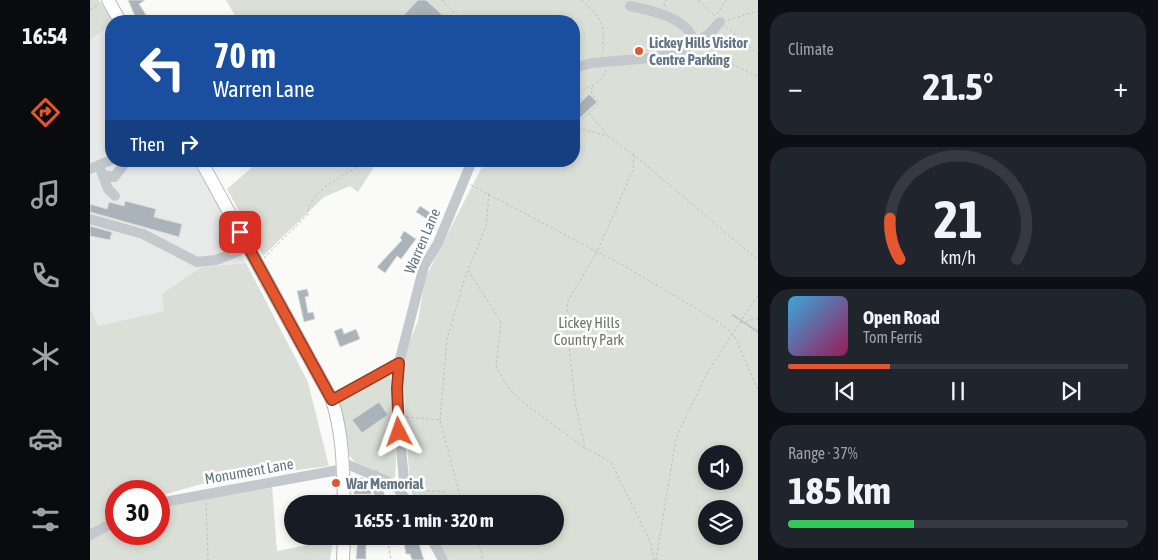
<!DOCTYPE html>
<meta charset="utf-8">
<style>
body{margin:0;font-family:"Asap Condensed",sans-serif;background:#20242c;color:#f1f3f6;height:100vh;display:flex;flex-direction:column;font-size:19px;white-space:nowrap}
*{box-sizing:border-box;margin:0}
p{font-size:16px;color:#9ea1a6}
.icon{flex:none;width:28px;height:28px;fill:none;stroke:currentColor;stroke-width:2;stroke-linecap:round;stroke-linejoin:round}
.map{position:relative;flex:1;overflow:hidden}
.details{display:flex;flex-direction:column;gap:12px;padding:12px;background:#0d0f14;width:400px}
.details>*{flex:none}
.hud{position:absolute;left:15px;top:15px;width:475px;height:152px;border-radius:20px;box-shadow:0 2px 8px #0003;background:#1a4fa0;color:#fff;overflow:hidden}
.tools{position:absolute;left:608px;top:445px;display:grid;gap:10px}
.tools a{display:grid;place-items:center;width:45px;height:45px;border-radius:50%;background:#171b24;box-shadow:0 2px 8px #0003;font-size:25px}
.speed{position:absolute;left:15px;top:480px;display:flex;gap:10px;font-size:25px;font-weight:700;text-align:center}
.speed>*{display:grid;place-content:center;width:65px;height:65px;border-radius:50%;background:#171b24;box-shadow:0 2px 8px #0003;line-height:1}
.speed .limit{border:8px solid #d22;background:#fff;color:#111}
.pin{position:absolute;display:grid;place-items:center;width:42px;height:42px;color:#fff;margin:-21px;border-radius:10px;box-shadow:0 2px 8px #0006}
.me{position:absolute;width:55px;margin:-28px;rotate:356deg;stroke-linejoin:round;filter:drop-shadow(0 0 4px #0008)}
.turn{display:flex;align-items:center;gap:18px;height:105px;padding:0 25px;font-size:22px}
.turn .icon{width:65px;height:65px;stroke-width:2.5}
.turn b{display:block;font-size:35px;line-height:42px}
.then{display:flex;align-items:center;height:48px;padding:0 25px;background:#0003;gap:10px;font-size:19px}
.big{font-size:38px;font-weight:700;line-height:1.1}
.details .card{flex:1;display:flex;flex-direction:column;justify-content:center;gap:8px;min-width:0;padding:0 18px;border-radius:20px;background:#20242c}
.details .dial{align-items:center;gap:0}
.dial svg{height:130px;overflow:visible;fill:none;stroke:#363941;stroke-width:7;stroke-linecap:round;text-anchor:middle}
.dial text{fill:#f1f3f6;stroke:none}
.song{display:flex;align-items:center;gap:15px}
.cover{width:60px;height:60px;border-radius:8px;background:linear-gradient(135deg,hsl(200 70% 55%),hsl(330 70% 35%))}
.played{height:5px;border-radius:2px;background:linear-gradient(90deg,#e4572e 30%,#363941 30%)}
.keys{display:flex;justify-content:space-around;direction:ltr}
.heat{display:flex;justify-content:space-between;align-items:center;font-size:28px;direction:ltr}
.charge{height:8px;border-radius:4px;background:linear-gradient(90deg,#34c759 37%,#363941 0)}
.trip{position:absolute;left:194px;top:495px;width:280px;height:50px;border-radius:25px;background:#171b24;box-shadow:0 2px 8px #0003;font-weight:700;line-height:50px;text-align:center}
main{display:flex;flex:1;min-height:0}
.tab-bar{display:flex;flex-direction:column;width:90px;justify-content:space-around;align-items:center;background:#090b0e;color:#9ea1a6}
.tab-bar .icon{width:35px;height:35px}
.tab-bar .active{color:#e4572e}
.tab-bar b{font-size:22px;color:#f1f3f6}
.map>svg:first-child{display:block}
.built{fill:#e8e9e9}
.green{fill:#dadfd7;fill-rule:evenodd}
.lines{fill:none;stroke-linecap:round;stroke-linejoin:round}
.stream{stroke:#bbc7cb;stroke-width:2}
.building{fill:#aab3b9;stroke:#dcdcda}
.major-casing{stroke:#b5babe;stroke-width:14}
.path{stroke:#bbbfc2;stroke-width:1;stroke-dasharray:2.5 2.5;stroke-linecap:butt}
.minor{stroke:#c3c8cc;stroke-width:10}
.major{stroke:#fff;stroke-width:12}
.route-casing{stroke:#94391e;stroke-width:12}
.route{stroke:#e4572e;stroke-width:9}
.poi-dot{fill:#e4572e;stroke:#fff;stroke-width:2}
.labels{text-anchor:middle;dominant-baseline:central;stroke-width:5;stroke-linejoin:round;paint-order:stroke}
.poi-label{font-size:15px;font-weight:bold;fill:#657683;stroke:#fff;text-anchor:start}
.street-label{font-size:15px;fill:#657683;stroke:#fff}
.park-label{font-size:15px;fill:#687a64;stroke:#fff}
</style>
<main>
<nav class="tab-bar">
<b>16:54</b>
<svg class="icon active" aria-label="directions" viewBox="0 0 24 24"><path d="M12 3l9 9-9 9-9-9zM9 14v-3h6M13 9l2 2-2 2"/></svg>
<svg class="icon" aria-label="music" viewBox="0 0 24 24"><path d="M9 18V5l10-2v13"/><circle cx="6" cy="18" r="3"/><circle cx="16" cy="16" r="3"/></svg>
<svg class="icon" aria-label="phone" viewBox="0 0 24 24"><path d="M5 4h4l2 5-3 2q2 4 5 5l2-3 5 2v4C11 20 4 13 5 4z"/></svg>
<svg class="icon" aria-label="climate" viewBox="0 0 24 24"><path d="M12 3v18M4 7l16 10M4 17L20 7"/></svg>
<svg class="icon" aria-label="car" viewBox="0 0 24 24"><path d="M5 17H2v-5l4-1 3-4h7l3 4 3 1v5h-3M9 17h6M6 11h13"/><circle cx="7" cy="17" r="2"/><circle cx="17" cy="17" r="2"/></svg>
<svg class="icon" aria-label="filters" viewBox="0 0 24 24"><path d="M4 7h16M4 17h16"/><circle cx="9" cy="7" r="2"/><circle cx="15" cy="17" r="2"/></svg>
</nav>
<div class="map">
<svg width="668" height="560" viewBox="0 0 668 560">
<rect width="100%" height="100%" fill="#fafaf8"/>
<!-- built -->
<path class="built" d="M21 25V161H103L125 199 156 263 112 267 75 311 8 326 0 308V40Z"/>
<!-- green -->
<path class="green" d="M0 0H9L23 21 21 25 0 40Z
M136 0H668V560H359L345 536H465V504H327L320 489 312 359 328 321 335 278 395 161H484V21H148ZM616 454H644V481H616ZM616 509H644V536H616Z
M169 161H288L268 192 260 186 234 197 173 256 137 189Z
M156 263 218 382 239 466 122 481 69 496V491H26V517L0 532V308L8 326 74 311 72 294 112 267Z
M300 374 307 436 305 477 301 478 265 462 259 455 246 404Z
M182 486 187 551 243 540 240 560H0V540L26 527V534H69V508Z"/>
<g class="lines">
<!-- stream -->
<path class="stream" d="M643 315 668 332"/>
</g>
<!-- building -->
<path class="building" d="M38 0H55L49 4 60 21H47Z
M328 0H336L359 21H308Z
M499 94 507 102 490 118 484 109Z
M35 201 66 209 64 217 92 224 89 237 0 212V204L17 209 19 202 34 206Z
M330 206 344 215 340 221 326 212Z
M0 226 22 232 20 240 0 236Z
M314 231 326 239 311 259 307 256 295 273 287 267 312 240 310 238Z
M217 289 219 296 215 297 218 313 223 312 225 319 214 322 207 291Z
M252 328 254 334 266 329 270 339 250 347 244 331Z
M289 402 298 415 272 433 262 420Z
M264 478H273V482H280L281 494H264Z
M268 536H282V543H276V559H266Z
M326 541V544H329L334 560H322L320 554H316L314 543Z"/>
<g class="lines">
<defs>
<path id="major" d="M18 0 30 21
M111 161 242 400C253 434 253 468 254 504
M253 560 254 536"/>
</defs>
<!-- major casing -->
<use href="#major" class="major-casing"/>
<!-- path -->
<path class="path" d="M352 0 373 21
M491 0C513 19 515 23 512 53
M608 0 625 16
M574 6 576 0
M0 9 9 5
M627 14 636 0
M638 20 668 11
M636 27 668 54
M604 54 632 59 668 77
M484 95C496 88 511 85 516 70
M487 95 492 101
M499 113 518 136 544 155 668 260
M484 115 491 120 509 103 502 94 501 89 504 87
M484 119 488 128 518 136
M544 155 543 170 507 252 478 301 476 320 485 401 495 448 521 462 560 541 564 560
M271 161 304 165 347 161
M381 185 536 267 630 323 644 335 668 390
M399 194 396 226 378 270 411 322 406 367 420 390 439 407 495 448
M174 258 218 214C216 192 263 169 280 161
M651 323 668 318
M316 417 350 420 372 504
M350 420 357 339 377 271
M322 491H352L368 504
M116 503 118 560
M297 536 301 560
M387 536 393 560
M566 560 586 438 617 373 668 295"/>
<!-- minor -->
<path class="minor" d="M540 6C560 10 599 18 604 42
M484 68 502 63 561 58 593 52 604 42 618 35 630 22
M9 165 18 189 25 196
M0 169 21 160
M13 175 24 177 37 161
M0 219 53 234 107 262 126 260 159 247
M309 363 308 416 314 480 311 491
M242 400 309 363 334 266 348 243 382 161
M254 463 304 484 320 504
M285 475 291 503
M69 503 254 469
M235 504 254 497
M0 535 26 521
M340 536 353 560"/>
<!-- major -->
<use href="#major" class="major"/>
</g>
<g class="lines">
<defs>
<path id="route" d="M150 232 242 400 309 363 307 388 309 432"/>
</defs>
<!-- route casing -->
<use href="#route" class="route-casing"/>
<!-- route -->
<use href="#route" class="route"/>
</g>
<!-- markers -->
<g class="poi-dot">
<circle cx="549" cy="51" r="5"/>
<circle cx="246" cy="483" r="5"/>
</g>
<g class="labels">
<!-- poi labels -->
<g class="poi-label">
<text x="559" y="42">Lickey Hills Visitor<tspan x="559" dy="17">Centre Parking</tspan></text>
<text x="256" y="483">War Memorial</text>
</g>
<!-- street labels -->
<g class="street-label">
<text transform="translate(332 241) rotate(-67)">Warren Lane</text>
<text transform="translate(159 471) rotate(-10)">Monument Lane</text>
</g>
<!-- park labels -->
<g class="park-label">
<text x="499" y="322">Lickey Hills<tspan x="499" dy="17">Country Park</tspan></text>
</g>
</g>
</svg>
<div class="tools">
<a><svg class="icon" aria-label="sound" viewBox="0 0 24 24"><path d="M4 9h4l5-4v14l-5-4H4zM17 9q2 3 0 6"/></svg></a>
<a><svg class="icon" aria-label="layers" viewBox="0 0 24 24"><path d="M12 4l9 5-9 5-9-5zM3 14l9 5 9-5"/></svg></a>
</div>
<div class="speed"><div class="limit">30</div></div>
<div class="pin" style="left:150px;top:232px;background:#d93025"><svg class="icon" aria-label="arrive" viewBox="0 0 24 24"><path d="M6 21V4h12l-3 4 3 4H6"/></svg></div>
<svg class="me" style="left:309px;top:432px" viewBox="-20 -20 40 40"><path d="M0-17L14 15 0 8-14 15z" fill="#e4572e" stroke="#fff" stroke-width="4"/></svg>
<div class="trip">16:55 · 1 min · 320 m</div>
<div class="hud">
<div class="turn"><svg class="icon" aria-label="left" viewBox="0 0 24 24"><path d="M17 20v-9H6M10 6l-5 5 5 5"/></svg><div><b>70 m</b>Warren Lane</div></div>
<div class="then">Then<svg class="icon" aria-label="right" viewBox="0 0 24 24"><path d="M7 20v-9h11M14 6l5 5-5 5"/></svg></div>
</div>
</div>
<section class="details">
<div class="card"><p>Climate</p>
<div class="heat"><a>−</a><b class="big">21.5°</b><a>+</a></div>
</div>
<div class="card dial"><svg viewBox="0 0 100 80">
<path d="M14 69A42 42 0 1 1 86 69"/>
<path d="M14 69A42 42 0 0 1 8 44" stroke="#e4572e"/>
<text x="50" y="56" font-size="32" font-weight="700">21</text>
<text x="50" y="72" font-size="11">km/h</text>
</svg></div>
<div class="card">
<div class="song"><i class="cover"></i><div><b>Open Road</b><p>Tom Ferris</p></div></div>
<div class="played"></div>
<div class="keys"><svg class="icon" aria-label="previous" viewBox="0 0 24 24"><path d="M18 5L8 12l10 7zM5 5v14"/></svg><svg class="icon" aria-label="pause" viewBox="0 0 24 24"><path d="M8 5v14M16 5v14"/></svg><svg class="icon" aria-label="next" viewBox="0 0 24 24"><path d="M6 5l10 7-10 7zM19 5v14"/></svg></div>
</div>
<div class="card"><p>Range · 37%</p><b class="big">185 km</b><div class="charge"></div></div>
</section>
</main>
